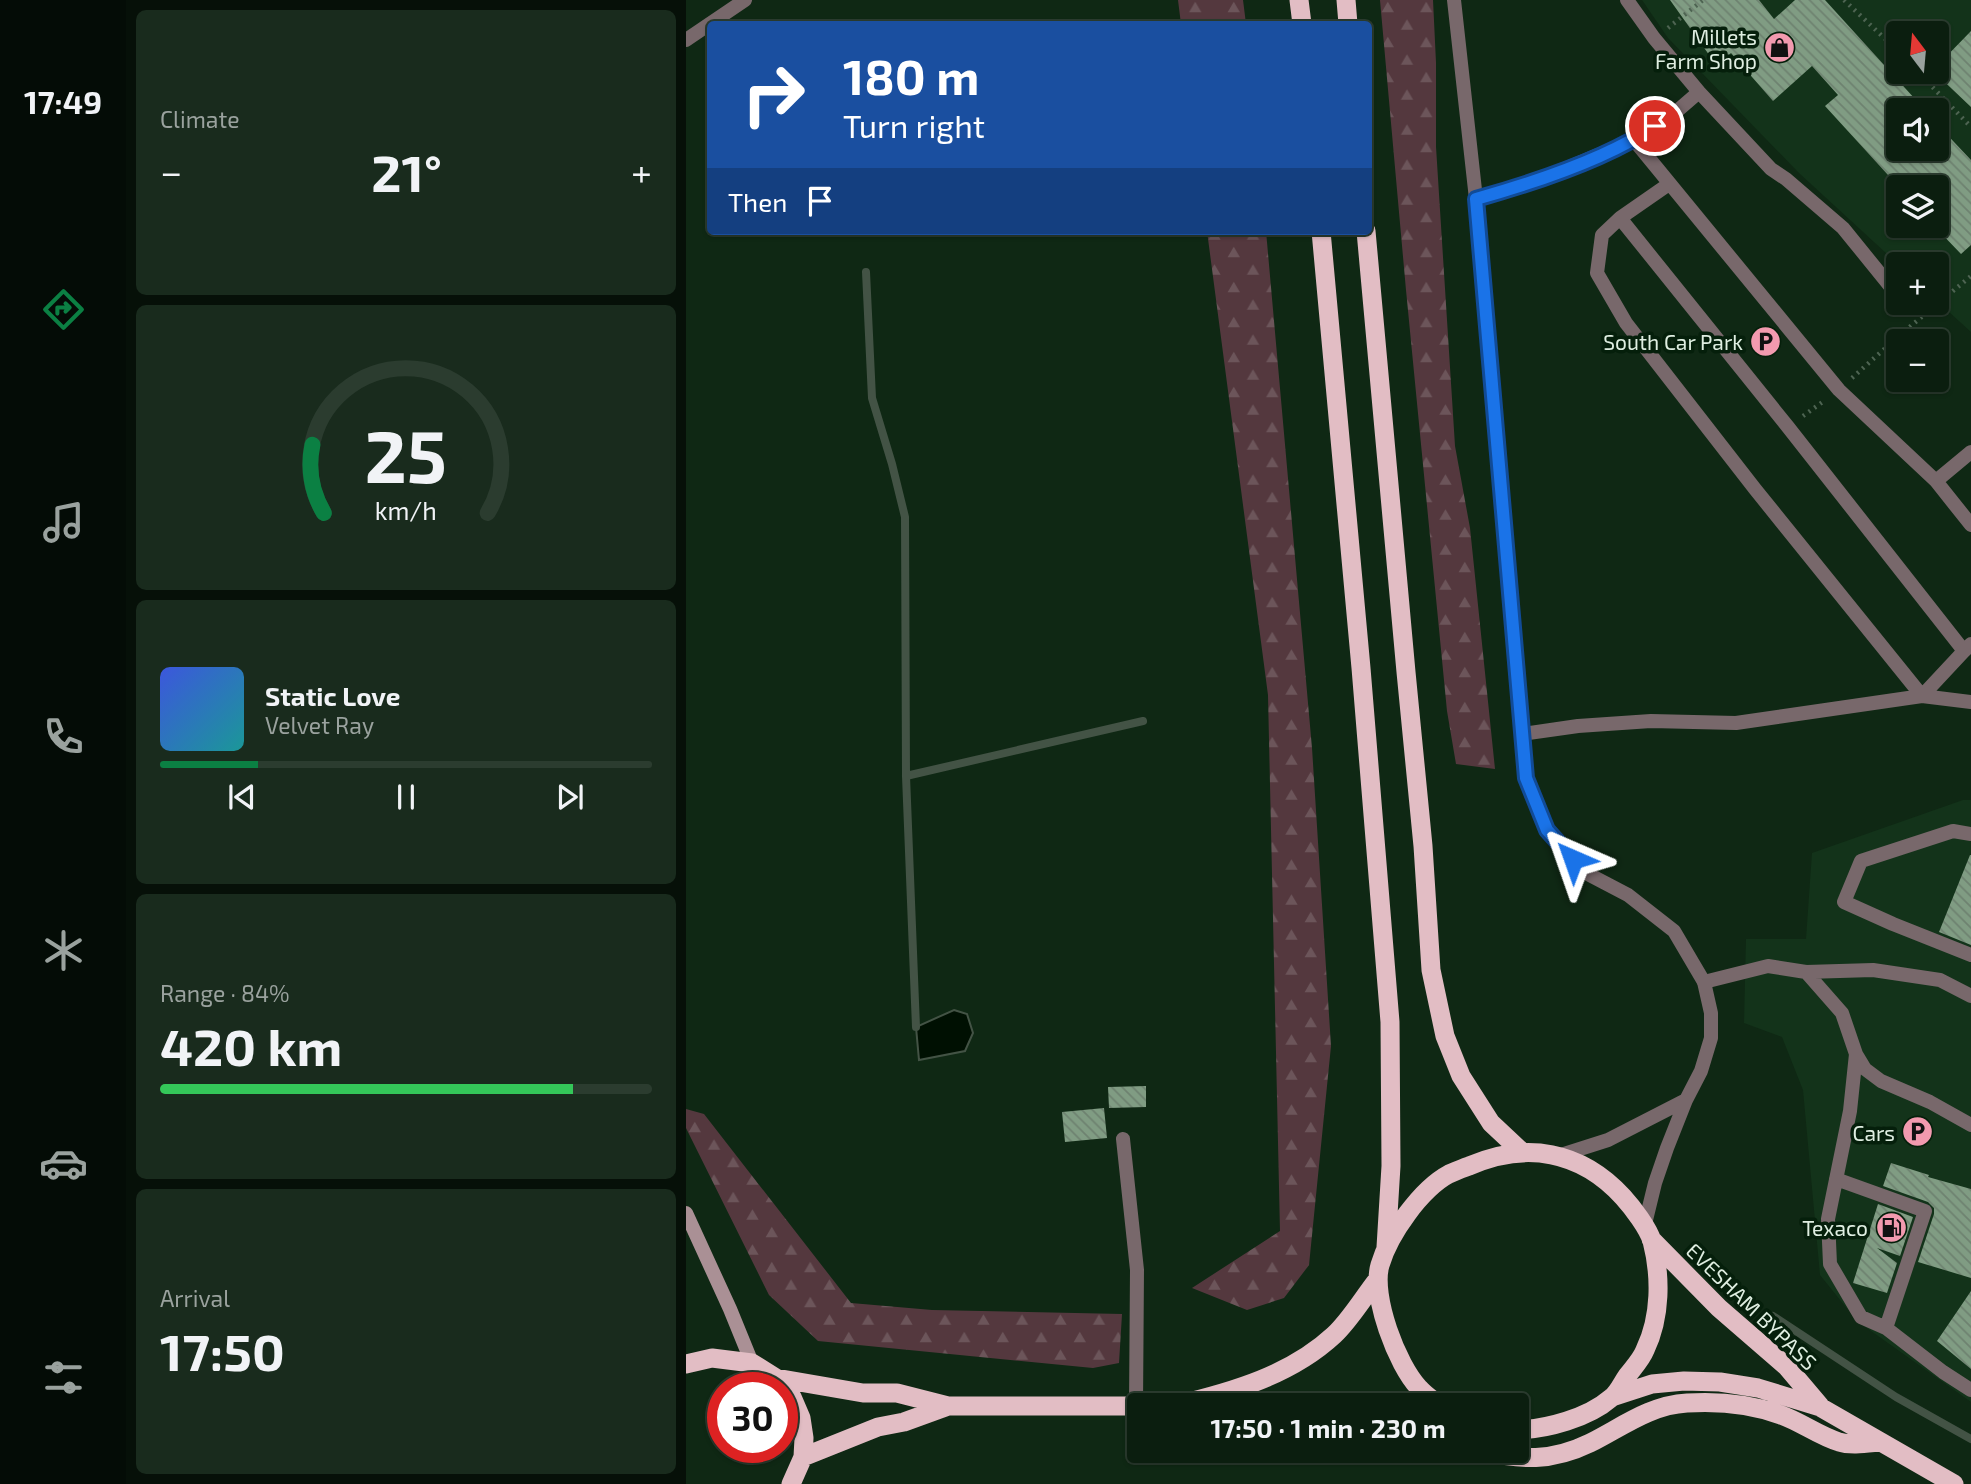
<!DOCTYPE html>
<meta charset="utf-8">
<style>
body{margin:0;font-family:"Exo 2",sans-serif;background:#192b1d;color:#f1f3f6;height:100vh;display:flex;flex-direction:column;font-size:26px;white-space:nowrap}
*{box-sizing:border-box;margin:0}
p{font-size:23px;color:#9aa29e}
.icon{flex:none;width:38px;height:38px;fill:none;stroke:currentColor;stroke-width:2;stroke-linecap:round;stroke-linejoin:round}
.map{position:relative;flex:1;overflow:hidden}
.panel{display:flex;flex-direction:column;gap:10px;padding:10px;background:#061008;width:560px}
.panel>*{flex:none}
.hud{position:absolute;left:21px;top:21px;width:665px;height:214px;border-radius:7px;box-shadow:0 2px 5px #0004,0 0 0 2px #2b3c2f;background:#1a4fa0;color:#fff;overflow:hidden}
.needle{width:46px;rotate:344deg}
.fabs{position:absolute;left:1200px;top:21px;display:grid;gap:14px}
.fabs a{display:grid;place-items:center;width:63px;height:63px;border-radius:7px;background:#0b1e0f;box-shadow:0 2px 5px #0004,0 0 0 2px #2b3c2f;font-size:35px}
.speed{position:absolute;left:21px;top:1372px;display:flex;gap:14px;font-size:35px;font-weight:700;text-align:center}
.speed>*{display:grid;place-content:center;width:91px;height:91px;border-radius:50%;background:#0b1e0f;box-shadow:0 2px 5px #0004,0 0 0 2px #2b3c2f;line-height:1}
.speed .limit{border:10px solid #d22;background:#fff;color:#111}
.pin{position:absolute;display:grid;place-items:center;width:60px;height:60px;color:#fff;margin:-30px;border:4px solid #fff;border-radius:50%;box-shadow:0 2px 7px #0007}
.me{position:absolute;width:77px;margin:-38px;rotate:317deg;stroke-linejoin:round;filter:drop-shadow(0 0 5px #0008)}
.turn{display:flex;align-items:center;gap:24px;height:147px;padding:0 21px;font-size:32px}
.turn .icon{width:91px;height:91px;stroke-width:2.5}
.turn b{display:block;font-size:49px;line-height:60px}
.then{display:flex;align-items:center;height:66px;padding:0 21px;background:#0003;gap:14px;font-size:26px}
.big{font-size:52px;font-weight:700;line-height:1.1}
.panel .widget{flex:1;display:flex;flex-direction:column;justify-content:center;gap:10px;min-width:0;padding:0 24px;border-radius:10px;background:#192b1d}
.panel .dial{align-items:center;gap:0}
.dial svg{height:182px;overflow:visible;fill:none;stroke:#2b3c2f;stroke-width:7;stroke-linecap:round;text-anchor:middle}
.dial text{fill:#f1f3f6;stroke:none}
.song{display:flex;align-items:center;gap:21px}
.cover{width:84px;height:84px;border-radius:10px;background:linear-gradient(135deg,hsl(230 70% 55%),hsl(180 70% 35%))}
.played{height:7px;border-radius:4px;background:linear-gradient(90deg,#0b8043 20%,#2b3c2f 20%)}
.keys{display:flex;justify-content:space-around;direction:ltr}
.heat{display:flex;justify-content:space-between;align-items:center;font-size:38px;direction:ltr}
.charge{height:10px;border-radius:5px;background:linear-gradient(90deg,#34c759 84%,#2b3c2f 0)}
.trip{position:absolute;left:441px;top:1393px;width:402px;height:70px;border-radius:7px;background:#0b1e0f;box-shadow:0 2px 5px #0004,0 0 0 2px #2b3c2f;font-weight:700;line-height:70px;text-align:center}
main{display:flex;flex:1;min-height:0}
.dock{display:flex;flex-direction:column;width:126px;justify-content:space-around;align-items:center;background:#040c06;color:#9aa29e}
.dock .icon{width:49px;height:49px}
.dock .selected{color:#0b8043}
.dock b{font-size:32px;color:#f1f3f6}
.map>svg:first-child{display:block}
.built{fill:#13331a;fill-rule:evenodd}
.forest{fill:url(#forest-firs)}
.water{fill:#001002;stroke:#435345;stroke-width:2}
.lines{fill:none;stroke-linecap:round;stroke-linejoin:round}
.stream{stroke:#435345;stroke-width:8}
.building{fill:url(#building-back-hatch)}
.path{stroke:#4e6452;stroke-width:4.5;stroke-dasharray:2 5;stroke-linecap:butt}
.service{stroke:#78686b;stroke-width:14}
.minor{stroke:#78686b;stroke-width:14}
.secondary{stroke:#aa9095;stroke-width:14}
.trunk{stroke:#e2bdc4;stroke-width:19}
.route-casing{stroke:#114b97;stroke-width:18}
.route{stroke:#1a73e8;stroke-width:12}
.labels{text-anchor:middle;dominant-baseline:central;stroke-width:7;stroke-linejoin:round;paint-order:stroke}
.poi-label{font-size:21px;fill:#dfeee1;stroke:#051f0b;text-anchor:end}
.street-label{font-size:21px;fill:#dfeee1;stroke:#051f0b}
</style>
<main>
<nav class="dock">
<b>17:49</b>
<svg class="icon selected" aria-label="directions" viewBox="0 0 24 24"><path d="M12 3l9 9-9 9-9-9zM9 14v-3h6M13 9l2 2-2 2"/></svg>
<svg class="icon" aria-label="music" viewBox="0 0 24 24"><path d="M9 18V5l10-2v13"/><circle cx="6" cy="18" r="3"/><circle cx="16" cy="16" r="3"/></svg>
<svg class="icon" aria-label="phone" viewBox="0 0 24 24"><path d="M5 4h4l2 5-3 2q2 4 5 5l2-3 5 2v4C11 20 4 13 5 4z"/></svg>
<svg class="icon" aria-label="climate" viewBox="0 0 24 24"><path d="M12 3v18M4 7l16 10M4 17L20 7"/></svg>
<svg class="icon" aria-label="car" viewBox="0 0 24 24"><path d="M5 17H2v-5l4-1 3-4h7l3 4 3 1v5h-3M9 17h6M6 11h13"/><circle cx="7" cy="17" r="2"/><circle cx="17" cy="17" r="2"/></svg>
<svg class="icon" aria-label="filters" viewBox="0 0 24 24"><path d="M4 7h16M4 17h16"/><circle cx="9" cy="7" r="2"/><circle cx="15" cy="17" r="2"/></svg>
</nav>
<section class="panel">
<div class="widget"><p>Climate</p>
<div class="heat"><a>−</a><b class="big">21°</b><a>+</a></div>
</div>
<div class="widget dial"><svg viewBox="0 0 100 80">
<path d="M14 69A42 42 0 1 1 86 69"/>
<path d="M14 69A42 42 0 0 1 9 39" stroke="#0b8043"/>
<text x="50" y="56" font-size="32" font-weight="700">25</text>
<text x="50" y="72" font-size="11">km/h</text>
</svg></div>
<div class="widget">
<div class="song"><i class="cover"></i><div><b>Static Love</b><p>Velvet Ray</p></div></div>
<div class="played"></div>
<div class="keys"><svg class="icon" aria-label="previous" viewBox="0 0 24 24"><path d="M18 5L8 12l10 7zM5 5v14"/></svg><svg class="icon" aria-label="pause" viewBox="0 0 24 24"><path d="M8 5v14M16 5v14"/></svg><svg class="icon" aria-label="next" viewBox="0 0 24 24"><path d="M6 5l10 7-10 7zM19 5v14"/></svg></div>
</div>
<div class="widget"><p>Range · 84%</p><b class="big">420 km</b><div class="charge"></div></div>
<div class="widget"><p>Arrival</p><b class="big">17:50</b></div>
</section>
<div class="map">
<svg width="1285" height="1484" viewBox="0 0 1285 1484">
<defs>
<pattern id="forest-firs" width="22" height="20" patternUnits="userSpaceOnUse" patternTransform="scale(1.75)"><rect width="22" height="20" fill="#54383e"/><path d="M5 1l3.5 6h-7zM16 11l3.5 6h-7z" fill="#6c555a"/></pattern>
<pattern id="building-back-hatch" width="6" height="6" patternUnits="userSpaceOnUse" patternTransform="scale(1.75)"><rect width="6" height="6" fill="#809c83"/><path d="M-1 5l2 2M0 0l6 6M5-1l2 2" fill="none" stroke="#6e8270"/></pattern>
</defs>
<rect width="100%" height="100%" fill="#0f2814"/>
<!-- built -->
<path class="built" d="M956 0H1285V332L1251 301V264L1213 265 1113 173 982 38ZM1213 33H1251V72H1213ZM1213 110H1251V149H1213ZM1213 187H1251V226H1213Z
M1277 800H1285V1402L1171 1321 1134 1275 1117 1090 1096 1037 1058 1023 1060 939H1120L1126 853Z"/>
<!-- forest -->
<path class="forest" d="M492 0H557L560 24H495Z
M694 0H747L750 63V147L769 446 784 528 809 769 770 764 761 711 720 290Z
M521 231H580L626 748 645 1046 623 1265 598 1298 561 1310 506 1288 594 1231 582 695Z
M0 1109 18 1114 165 1303 246 1310 436 1314 433 1363 407 1368 132 1341 83 1295 0 1128Z"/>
<!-- water -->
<path class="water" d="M268 1010 281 1014 287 1033 279 1051 233 1060 230 1027Z"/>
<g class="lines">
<!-- stream -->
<path class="stream" d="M180 272 186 398 206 464 219 517 220 776 230 1027
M220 776 457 721
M1087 1316 1210 1397 1285 1439"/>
</g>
<!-- building -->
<path class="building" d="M984 0H1073L1088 19 1109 0H1139L1239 110H1213V149H1251V124L1285 160V245L1275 254 1251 229V187H1213L1139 106 1152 95 1126 66 1087 101 1045 53 1031 66Z
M1285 31V107L1248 72H1251V66Z
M1284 855H1285V945L1253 932Z
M460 1086V1107L423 1108 422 1087Z
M418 1108 421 1138 379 1142 376 1112Z
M1205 1163 1243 1175 1242 1177 1285 1189V1278L1232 1262 1248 1214V1208L1242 1202 1197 1186Z
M1192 1204 1227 1217 1214 1256 1191 1248 1211 1263 1201 1293 1167 1283Z
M1285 1291V1369L1251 1341Z"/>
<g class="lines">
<!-- path -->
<path class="path" d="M1158 0 1213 52
M982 28 1017 0
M1232 72 1285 127
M1166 378 1215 334 1285 276
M1117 416 1138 401"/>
<!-- service -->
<path class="service" d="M941 0 968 38 1013 92 1085 169 1100 179 1157 228 1213 297
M0 40 59 0
M1013 92 991 111 948 140 1153 390 1250 481 1285 525
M983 184 934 218 1102 427 1278 651 1285 644
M934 218 916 235 911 273 940 323 1069 489 1236 696 1278 651
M1250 481 1285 452
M836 734 892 726 965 721 1050 723 1236 696 1285 702
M1285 834 1267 831 1175 861 1158 902 1207 924 1285 955
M1120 972 1156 1013 1170 1054 1179 1069 1195 1081 1244 1102 1285 1125
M1018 982 1082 966 1120 972 1187 970 1254 980 1285 996
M1170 1054 1164 1111 1142 1219 1144 1264 1175 1317 1200 1328 1257 1372 1285 1390
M437 1139 451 1270 450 1405
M1150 1179 1239 1211 1200 1328"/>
<!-- minor -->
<path class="minor" d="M768 0 790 199 840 778 861 830 900 873 942 895 988 931 1018 982 1025 1013V1038L1015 1071 1000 1100 981 1148 969 1183 958 1228
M790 199 869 173 948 140
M875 1155 922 1140 1000 1100"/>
<!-- secondary -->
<path class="secondary" d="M0 1213 44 1309 66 1363"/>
<!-- trunk -->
<path class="trunk" d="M613 0 616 24
M660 0 662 24
M635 231 675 668 704 1022 705 1166 700 1247
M680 231 720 672 737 846 745 970 759 1036 775 1076 805 1123 836 1152
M965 1239 1033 1308 1101 1367 1134 1406
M0 1364 26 1358 66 1363 90 1378 106 1397 115 1418 118 1438 117 1457 105 1484
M90 1378 177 1393H211L262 1406H453
M926 1397 966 1384 998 1381 1034 1382 1072 1388 1134 1407 1268 1484
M491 1405C546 1392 605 1375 648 1335 664 1320 677 1298 691 1280
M753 1405C747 1400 739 1395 733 1388 711 1365 685 1296 694 1265 703 1234 735 1189 763 1174 770 1171 777 1168 783 1166 840 1141 895 1151 937 1197 947 1208 962 1228 966 1241 975 1276 975 1317 959 1350 955 1360 947 1368 941 1376 936 1383 932 1393 925 1398 902 1418 861 1429 831 1430
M795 1451C835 1460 865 1462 904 1443 936 1427 964 1405 1001 1403 1033 1401 1065 1404 1095 1415 1115 1422 1133 1436 1153 1442 1165 1446 1183 1443 1195 1442
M117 1457 192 1427 218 1422 262 1406"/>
</g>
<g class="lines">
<defs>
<path id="route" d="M887 859 861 830 840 778 790 199C847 183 921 159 969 126"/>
</defs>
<!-- route casing -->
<use href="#route" class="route-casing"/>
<!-- route -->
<use href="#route" class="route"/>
</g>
<!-- icons -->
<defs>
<symbol id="shop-disc" viewBox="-11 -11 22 22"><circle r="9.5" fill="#f29aaf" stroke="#051f0b"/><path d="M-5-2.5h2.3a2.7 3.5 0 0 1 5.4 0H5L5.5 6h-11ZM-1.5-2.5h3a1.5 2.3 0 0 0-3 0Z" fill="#111"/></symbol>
<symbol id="parking-disc" viewBox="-11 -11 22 22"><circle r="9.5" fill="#f29aaf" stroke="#051f0b"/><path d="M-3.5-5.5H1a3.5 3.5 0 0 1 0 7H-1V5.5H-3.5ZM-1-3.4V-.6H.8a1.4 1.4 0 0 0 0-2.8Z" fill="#111"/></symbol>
<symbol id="fuel-disc" viewBox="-11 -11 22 22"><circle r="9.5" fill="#f29aaf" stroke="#051f0b"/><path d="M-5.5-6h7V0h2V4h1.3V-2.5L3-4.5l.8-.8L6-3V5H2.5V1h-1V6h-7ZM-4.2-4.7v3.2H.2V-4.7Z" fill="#111"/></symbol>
</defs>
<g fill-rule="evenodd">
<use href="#shop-disc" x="1076" y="30" width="35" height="35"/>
<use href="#parking-disc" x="1062" y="324" width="35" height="35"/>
<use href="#parking-disc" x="1214" y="1114" width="35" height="35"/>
<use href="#fuel-disc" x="1188" y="1210" width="35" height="35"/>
</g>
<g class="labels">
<!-- poi labels -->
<g class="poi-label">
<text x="1071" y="36">Millets<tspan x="1071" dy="24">Farm Shop</tspan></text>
<text x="1057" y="341">South Car Park</text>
<text x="1209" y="1132">Cars</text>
<text x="1182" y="1227">Texaco</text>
</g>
<!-- street labels -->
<g class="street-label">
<text transform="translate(1066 1306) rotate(44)">EVESHAM BYPASS</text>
</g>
</g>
</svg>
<div class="fabs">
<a><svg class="needle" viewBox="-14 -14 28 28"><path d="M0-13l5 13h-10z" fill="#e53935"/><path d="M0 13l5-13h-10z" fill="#9aa29e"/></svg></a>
<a><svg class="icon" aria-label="sound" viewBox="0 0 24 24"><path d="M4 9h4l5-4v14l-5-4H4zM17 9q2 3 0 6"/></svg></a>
<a><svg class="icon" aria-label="layers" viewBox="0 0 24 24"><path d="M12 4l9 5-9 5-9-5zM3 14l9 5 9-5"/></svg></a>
<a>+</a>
<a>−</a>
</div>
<div class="speed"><div class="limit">30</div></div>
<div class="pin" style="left:969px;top:126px;background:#d93025"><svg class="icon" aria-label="arrive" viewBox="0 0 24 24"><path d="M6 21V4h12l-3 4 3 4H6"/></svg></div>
<svg class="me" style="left:887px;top:859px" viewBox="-20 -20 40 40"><path d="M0-17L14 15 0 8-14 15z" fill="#1a73e8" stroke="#fff" stroke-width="4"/></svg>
<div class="trip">17:50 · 1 min · 230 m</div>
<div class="hud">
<div class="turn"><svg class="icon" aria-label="right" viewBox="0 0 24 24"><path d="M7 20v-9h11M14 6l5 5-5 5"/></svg><div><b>180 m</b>Turn right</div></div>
<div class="then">Then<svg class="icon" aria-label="arrive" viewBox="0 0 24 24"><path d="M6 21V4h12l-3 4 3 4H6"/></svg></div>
</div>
</div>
</main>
